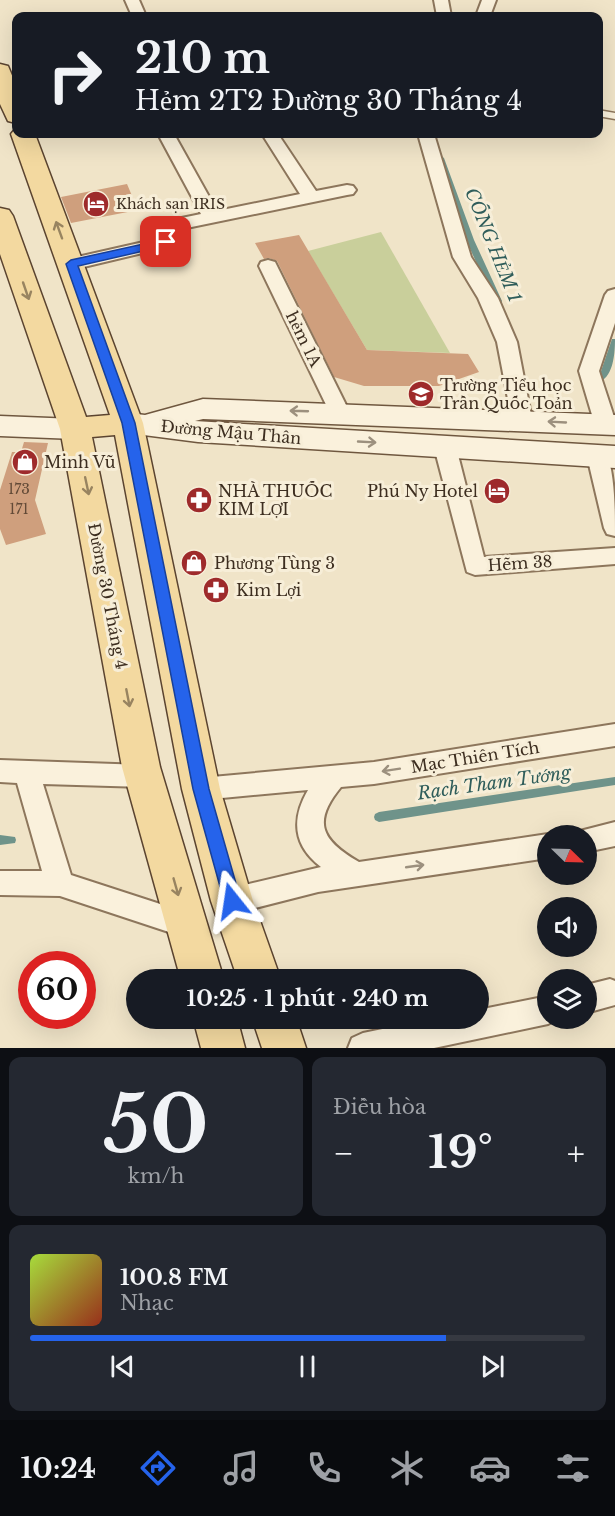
<!DOCTYPE html>
<html lang="vi">
<meta charset="utf-8">
<style>
body{margin:0;font-family:"Libre Baskerville",serif;background:#242831;color:#f1f3f6;height:100vh;display:flex;flex-direction:column;font-size:22px;white-space:nowrap}
*{box-sizing:border-box;margin:0}
p{font-size:20px;color:#9ea1a6}
.icon{flex:none;width:33px;height:33px;fill:none;stroke:currentColor;stroke-width:2;stroke-linecap:round;stroke-linejoin:round}
.map{position:relative;height:1048px;overflow:hidden}
.details{display:flex;flex-direction:column;gap:9px;padding:9px;background:#0d0f14;flex:1}
.details>*{flex:none}
.guide{position:absolute;left:12px;top:12px;width:591px;height:126px;border-radius:12px;box-shadow:0 6px 24px #0002;background:#171b24;color:#f1f3f6;overflow:hidden}
.needle{width:39px;rotate:113deg}
.buttons{position:absolute;left:537px;top:825px;display:grid;gap:12px}
.buttons a{display:grid;place-items:center;width:60px;height:60px;border-radius:50%;background:#171b24;box-shadow:0 6px 24px #0002;font-size:30px}
.speed{position:absolute;left:18px;top:951px;display:flex;gap:12px;font-size:30px;font-weight:700;text-align:center}
.speed>*{display:grid;place-content:center;width:78px;height:78px;border-radius:50%;background:#171b24;box-shadow:0 6px 24px #0002;line-height:1}
.speed .limit{border:9px solid #d22;background:#fff;color:#111}
.pin{position:absolute;display:grid;place-items:center;width:51px;height:51px;color:#fff;margin:-26px;border-radius:12px;box-shadow:0 3px 9px #0006}
.me{position:absolute;width:66px;margin:-33px;rotate:345deg;stroke-linejoin:round;filter:drop-shadow(0 0 4px #0008)}
.turn{display:flex;align-items:center;gap:21px;height:126px;padding:0 24px;font-size:27px}
.turn .icon{width:78px;height:78px;stroke-width:2.5}
.turn b{display:block;font-size:42px;line-height:51px}
.big{font-size:45px;font-weight:700;line-height:1.1}
.details .card{flex:1;display:flex;flex-direction:column;justify-content:center;gap:9px;min-width:0;padding:0 21px;border-radius:12px;background:#242831}
.details .dial{align-items:center;gap:0}
.dial b{font-size:78px;line-height:1}
.song{display:flex;align-items:center;gap:18px}
.cover{width:72px;height:72px;border-radius:9px;background:linear-gradient(135deg,hsl(80 70% 55%),hsl(10 70% 35%))}
.played{height:6px;border-radius:3px;background:linear-gradient(90deg,#2563eb 75%,#363941 75%)}
.keys{display:flex;justify-content:space-around;direction:ltr}
.heat{display:flex;justify-content:space-between;align-items:center;font-size:33px;direction:ltr}
.details .tiles{flex:1;display:grid;gap:9px;grid-template-columns:1fr 1fr}
.card:last-child{grid-column:span 2}
.trip{position:absolute;left:126px;top:969px;width:363px;height:60px;border-radius:30px;background:#171b24;box-shadow:0 6px 24px #0002;font-weight:700;line-height:60px;text-align:center}
.menu{display:flex;height:96px;justify-content:space-around;align-items:center;background:#090b0e;color:#9ea1a6}
.menu .icon{width:42px;height:42px}
.menu .selected{color:#2563eb}
.menu b{font-size:27px;color:#f1f3f6}
.map>svg:first-child{display:block}
.green{fill:#c9cf9b}
.lines{fill:none;stroke-linecap:round;stroke-linejoin:round}
.stream{fill:#6f938a;fill-rule:evenodd}
.building{fill:#cf9f7d}
.lane-casing{stroke:#8d765c;stroke-width:3}
.street-casing{stroke:#8d765c;stroke-width:4}
.secondary-casing{stroke:#6f573f;stroke-width:3}
.primary-casing{stroke:#5b4430;stroke-width:3}
.lane{fill:#faf1dc;fill-rule:evenodd}
.street{fill:#faf1dc;fill-rule:evenodd}
.secondary{fill:#faf1dc;fill-rule:evenodd}
.primary{fill:#f3d9a0;fill-rule:evenodd}
.oneway{stroke:#988460}
.oneway2{stroke:#9c907e}
.route{fill:#2563eb;stroke:#184099;stroke-width:1.5}
.labels{text-anchor:middle;dominant-baseline:central;stroke-width:6;stroke-linejoin:round;paint-order:stroke}
.far-poi-label{font-size:14px;fill:#3d2e20;stroke:#f7eed8;text-anchor:start}
.number-label{font-size:14px;fill:#624a37}
.street-label{font-size:16px;fill:#3d2e20;stroke:#f7eed8}
.poi-label{font-size:16px;fill:#3d2e20;stroke:#f7eed8;text-anchor:start}
.water-label{font-size:18px;font-style:italic;fill:#2f5d5a;stroke:#f7eed8}
</style>
<div class="map">
<svg width="615" height="1048" viewBox="0 0 615 1048">
<rect width="100%" height="100%" fill="#f0e4c8"/>
<!-- green -->
<path class="green" d="M381 232 450 353 367 350 308 251Z"/>
<g class="lines">
<!-- stream -->
<path class="stream" d="M441 156 444 158 474 240 502 301 501 303H495L494 301 466 240 438 158Z
M612 339H615C615 351 614 372 603 380L599 377Z
M615 777V785L379 822 375 820 374 817 375 814 379 812Z
M0 835 15 837 16 840 15 843 0 845Z"/>
</g>
<!-- building -->
<path class="building" d="M127 184 138 210 71 223 61 197Z
M299 235 367 350 468 354 479 372 439 386H364L334 377 277 261 269 258 264 259 255 243Z
M24 442 48 443 35 500 46 534 6 545 0 529V490L12 452H21Z"/>
<g class="lines">
<defs>
<path id="lane" d="M598 110 615 113V119L598 116Z
M19 134H28L24 137Z"/>
<path id="street" d="M125 0H139L146 16H132Z
M434 0H448L451 16H437Z
M482 0H496L490 16H476Z
M158 134H174L217 211 300 194 262 134H278L316 191 347 185 353 186 356 190 353 194 347 195 177 230 172 246 71 270 64 268 62 264 64 260 157 239 162 222 201 214Z
M418 134H434L471 257 498 298 517 342 532 420 529 425 522 427 515 425 512 420 497 342 478 298 453 257Z
M268 260 275 262 277 266 350 413 347 418 340 420 333 418 330 413 259 266 261 262Z
M615 289V323L599 371 615 420 613 430 606 432 599 430 595 425 579 371 605 295 608 291Z
M445 440 453 442 456 447 484 557 615 548V564L475 575 467 572 434 447 437 442Z
M598 449 606 451C615 475 615 509 615 536L607 534 604 528 587 456 590 451Z
M615 724V746L374 784 341 787C312 822 321 840 359 862L548 834 552 836H548V858L318 892 232 914 222 910 218 901 222 892 232 888 321 867C293 846 291 819 308 790L201 800 192 797 188 789 192 781 201 778 374 762Z
M0 760 144 765 153 768 157 776 153 784 144 787 43 784 71 875 197 916 201 925 197 934 187 938 60 896 0 895V871H42L17 783 0 782Z
M615 822V846L586 852V836H575L576 832Z
M610 979 615 981V1005L586 1013V985Z
M548 996V1018H559L548 1024 434 1048H348L352 1038 363 1033 436 1018H478V1010Z"/>
<path id="secondary" d="M203 399 615 415V435L203 419 195 421 615 446V468L198 442 128 433 117 430 113 423 117 416 128 413 145 415Z
M0 416 75 419 86 422 90 429 86 436 75 439 0 436Z"/>
<path id="primary" d="M0 64 8 66 16 85V123L8 121 0 104Z
M16 128V134H35L143 423 220 789 253 901 281 980H238L211 901 182 789 115 435 92 437 160 767 224 980H181L122 767 60 429 0 254V208L9 210 13 216 86 417 110 415 11 134Z
M193 1018H237L245 1048H201Z
M252 1018H296L306 1048H262Z"/>
</defs>
<!-- lane casing -->
<use href="#lane" class="lane-casing"/>
<!-- street casing -->
<use href="#street" class="street-casing"/>
<!-- secondary casing -->
<use href="#secondary" class="secondary-casing"/>
<!-- primary casing -->
<use href="#primary" class="primary-casing"/>
<!-- lane -->
<use href="#lane" class="lane"/>
<!-- street -->
<use href="#street" class="street"/>
<!-- secondary -->
<use href="#secondary" class="secondary"/>
<!-- primary -->
<use href="#primary" class="primary"/>
</g>
<!-- one-way arrows -->
<defs><path id="oneway-shaft" d="M-6 0H5M1.5-3L5.5 0L1.5 3" fill="none" stroke-width="1.6" stroke-linecap="round" stroke-linejoin="round" transform="scale(1.5)"/></defs>
<g class="oneway">
<use href="#oneway-shaft" transform="translate(59 230) rotate(-110)"/>
<use href="#oneway-shaft" transform="translate(26 291) rotate(71)"/>
<use href="#oneway-shaft" transform="translate(87 486) rotate(78)"/>
<use href="#oneway-shaft" transform="translate(128 698) rotate(79)"/>
<use href="#oneway-shaft" transform="translate(176 887) rotate(74)"/>
</g>
<g class="oneway2">
<use href="#oneway-shaft" transform="translate(299 411) rotate(-178)"/>
<use href="#oneway-shaft" transform="translate(557 422) rotate(-177)"/>
<use href="#oneway-shaft" transform="translate(367 442) rotate(3)"/>
<use href="#oneway-shaft" transform="translate(391 770) rotate(171)"/>
<use href="#oneway-shaft" transform="translate(415 866) rotate(-8)"/>
</g>
<!-- route -->
<path class="route" d="M166 239 170 240V245L78 266 135 423 209 789 241 901 238 906 232 908 226 906 224 901 193 789 122 423 66 264 71 260Z"/>
<!-- icons -->
<defs>
<symbol id="hotel-disc" viewBox="-11 -11 22 22"><circle r="9.5" fill="#9e2a2b" stroke="#f7eed8"/><path d="M-6-4.5h1.5V1H6V5H4.5V3h-9V5H-6ZM-4 0a1.8 1.8 0 1 1 3.6 0ZM.5 0V-2.5h3Q6-2.5 6 0Z" fill="#fff"/></symbol>
<symbol id="school-disc" viewBox="-11 -11 22 22"><circle r="9.5" fill="#9e2a2b" stroke="#f7eed8"/><path d="M0-5L7-2L0 1L-7-2ZM-4 1L0 2.5L4 1V4Q0 6-4 4Z" fill="#fff"/></symbol>
<symbol id="shop-disc" viewBox="-11 -11 22 22"><circle r="9.5" fill="#9e2a2b" stroke="#f7eed8"/><path d="M-5-2.5h2.3a2.7 3.5 0 0 1 5.4 0H5L5.5 6h-11ZM-1.5-2.5h3a1.5 2.3 0 0 0-3 0Z" fill="#fff"/></symbol>
<symbol id="pharmacy-disc" viewBox="-11 -11 22 22"><circle r="9.5" fill="#9e2a2b" stroke="#f7eed8"/><path d="M-2-6h4v4h4v4h-4v4h-4v-4h-4v-4h4Z" fill="#fff"/></symbol>
</defs>
<g fill-rule="evenodd">
<use href="#hotel-disc" x="81" y="189" width="30" height="30"/>
<use href="#school-disc" x="406" y="379" width="30" height="30"/>
<use href="#shop-disc" x="10" y="447" width="30" height="30"/>
<use href="#hotel-disc" x="482" y="476" width="30" height="30"/>
<use href="#pharmacy-disc" x="184" y="485" width="30" height="30"/>
<use href="#shop-disc" x="179" y="548" width="30" height="30"/>
<use href="#pharmacy-disc" x="201" y="575" width="30" height="30"/>
</g>
<g class="labels">
<!-- far-poi labels -->
<g class="far-poi-label">
<text x="116" y="204">Khách sạn IRIS</text>
</g>
<!-- number labels -->
<g class="number-label">
<text x="19" y="489">173</text>
<text x="19" y="509">171</text>
</g>
<!-- street labels -->
<g class="street-label">
<text transform="translate(304 339) rotate(64)">hẻm 1A</text>
<text transform="translate(231 432) rotate(5)">Đường Mậu Thân</text>
<text transform="translate(520 563) rotate(-4)">Hẽm 38</text>
<text transform="translate(108 596) rotate(79)">Đường 30 Tháng 4</text>
<text transform="translate(475 757) rotate(-9)">Mạc Thiên Tích</text>
</g>
<!-- poi labels -->
<g class="poi-label">
<text x="440" y="385">Trường Tiểu học<tspan x="440" dy="18">Trần Quốc Toản</tspan></text>
<text x="44" y="462">Minh Vũ</text>
<text x="218" y="491">NHÀ THUỐC<tspan x="218" dy="18">KIM LỢI</tspan></text>
<text x="478" y="491" text-anchor="end">Phú Ny Hotel</text>
<text x="214" y="563">Phương Tùng 3</text>
<text x="236" y="590">Kim Lợi</text>
</g>
<!-- water labels -->
<g class="water-label">
<text transform="translate(493 245) rotate(68)">CỐNG HẺM 1</text>
<text transform="translate(494 783) rotate(-8)">Rạch Tham Tướng</text>
</g>
</g>
</svg>
<div class="buttons">
<a><svg class="needle" viewBox="-14 -14 28 28"><path d="M0-13l5 13h-10z" fill="#e53935"/><path d="M0 13l5-13h-10z" fill="#9ea1a6"/></svg></a>
<a><svg class="icon" aria-label="sound" viewBox="0 0 24 24"><path d="M4 9h4l5-4v14l-5-4H4zM17 9q2 3 0 6"/></svg></a>
<a><svg class="icon" aria-label="layers" viewBox="0 0 24 24"><path d="M12 4l9 5-9 5-9-5zM3 14l9 5 9-5"/></svg></a>
</div>
<div class="speed"><div class="limit">60</div></div>
<div class="pin" style="left:166px;top:242px;background:#d93025"><svg class="icon" aria-label="arrive" viewBox="0 0 24 24"><path d="M6 21V4h12l-3 4 3 4H6"/></svg></div>
<svg class="me" style="left:232px;top:901px" viewBox="-20 -20 40 40"><path d="M0-17L14 15 0 8-14 15z" fill="#2563eb" stroke="#fff" stroke-width="4"/></svg>
<div class="trip">10:25 · 1 phút · 240 m</div>
<div class="guide">
<div class="turn"><svg class="icon" aria-label="right" viewBox="0 0 24 24"><path d="M7 20v-9h11M14 6l5 5-5 5"/></svg><div><b>210 m</b>Hẻm 2T2 Đường 30 Tháng 4</div></div>
</div>
</div>
<section class="details">
<div class="tiles">
<div class="card dial"><b>50</b><p>km/h</p></div>
<div class="card"><p>Điều hòa</p>
<div class="heat"><a>−</a><b class="big">19°</b><a>+</a></div>
</div>
<div class="card">
<div class="song"><i class="cover"></i><div><b>100.8 FM</b><p>Nhạc</p></div></div>
<div class="played"></div>
<div class="keys"><svg class="icon" aria-label="previous" viewBox="0 0 24 24"><path d="M18 5L8 12l10 7zM5 5v14"/></svg><svg class="icon" aria-label="pause" viewBox="0 0 24 24"><path d="M8 5v14M16 5v14"/></svg><svg class="icon" aria-label="next" viewBox="0 0 24 24"><path d="M6 5l10 7-10 7zM19 5v14"/></svg></div>
</div>
</div>
</section>
<nav class="menu">
<b>10:24</b>
<svg class="icon selected" aria-label="directions" viewBox="0 0 24 24"><path d="M12 3l9 9-9 9-9-9zM9 14v-3h6M13 9l2 2-2 2"/></svg>
<svg class="icon" aria-label="music" viewBox="0 0 24 24"><path d="M9 18V5l10-2v13"/><circle cx="6" cy="18" r="3"/><circle cx="16" cy="16" r="3"/></svg>
<svg class="icon" aria-label="phone" viewBox="0 0 24 24"><path d="M5 4h4l2 5-3 2q2 4 5 5l2-3 5 2v4C11 20 4 13 5 4z"/></svg>
<svg class="icon" aria-label="climate" viewBox="0 0 24 24"><path d="M12 3v18M4 7l16 10M4 17L20 7"/></svg>
<svg class="icon" aria-label="car" viewBox="0 0 24 24"><path d="M5 17H2v-5l4-1 3-4h7l3 4 3 1v5h-3M9 17h6M6 11h13"/><circle cx="7" cy="17" r="2"/><circle cx="17" cy="17" r="2"/></svg>
<svg class="icon" aria-label="filters" viewBox="0 0 24 24"><path d="M4 7h16M4 17h16"/><circle cx="9" cy="7" r="2"/><circle cx="15" cy="17" r="2"/></svg>
</nav>
